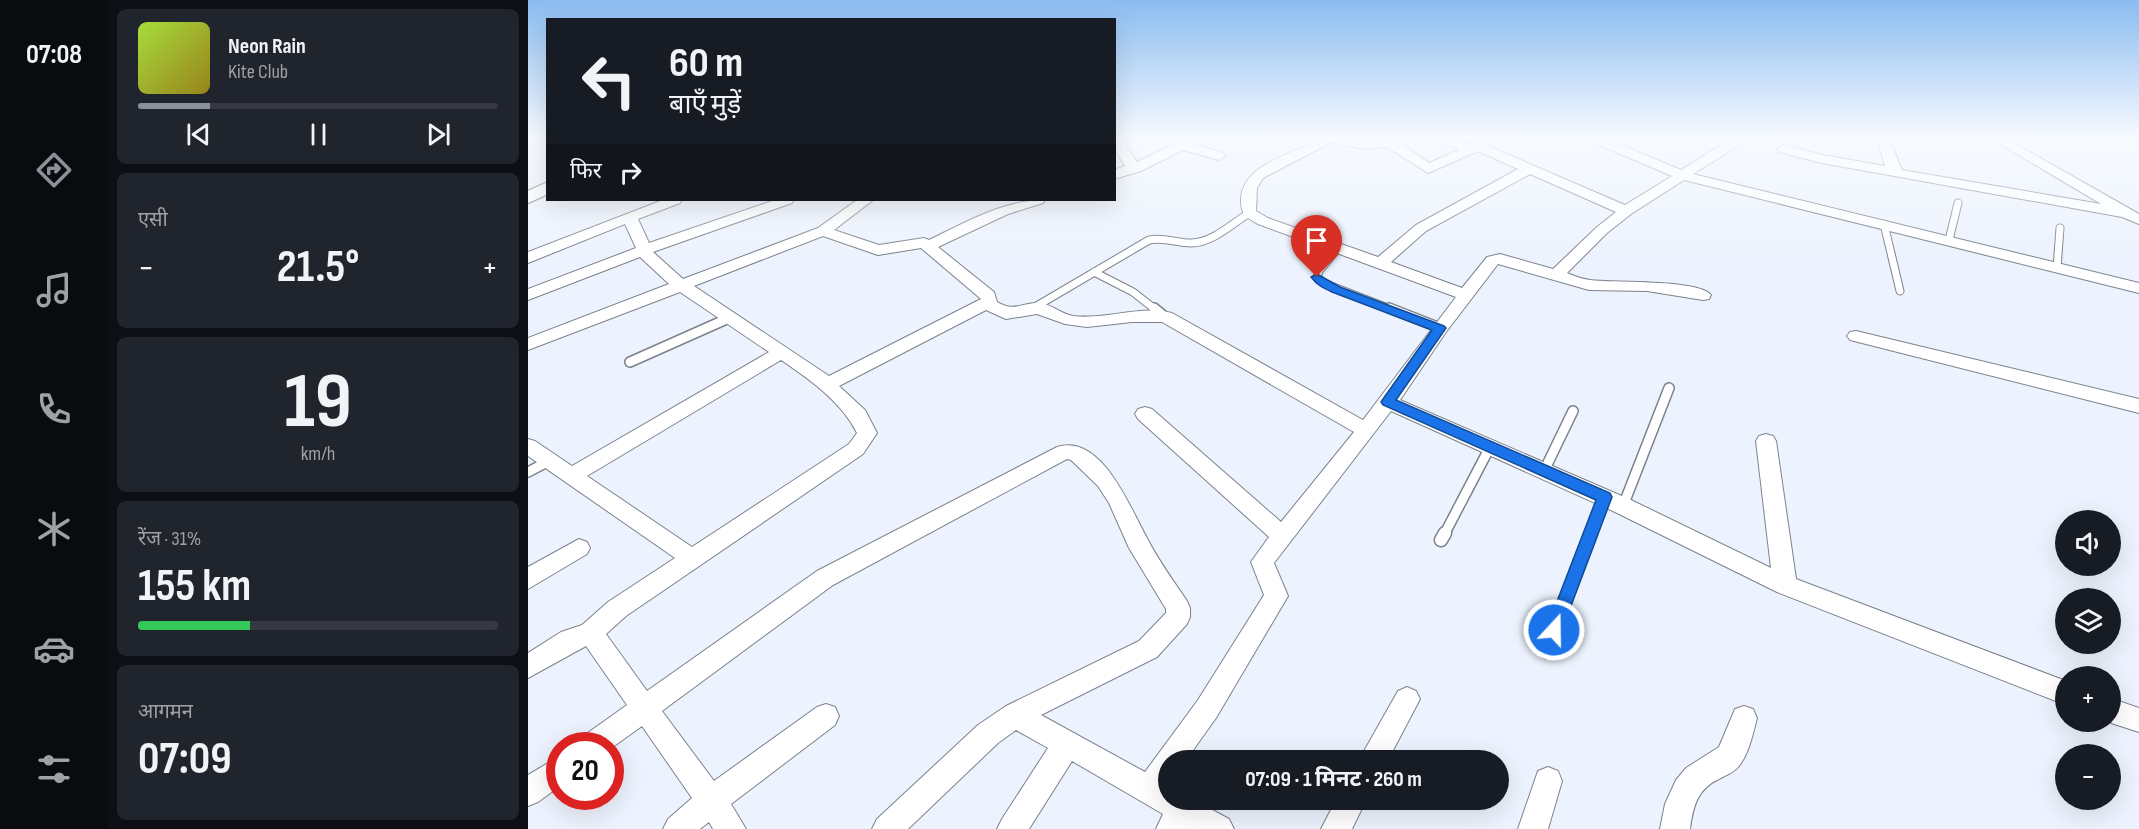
<!DOCTYPE html>
<html lang="hi">
<meta charset="utf-8">
<style>
body{margin:0;font-family:"Sofia Sans Condensed","Noto Sans Devanagari",sans-serif;background:#20242c;color:#f1f3f6;height:100vh;display:flex;flex-direction:column;font-size:22px;white-space:nowrap}
*{box-sizing:border-box;margin:0}
p{font-size:20px;color:#9ea1a6}
.icon{flex:none;width:33px;height:33px;fill:none;stroke:currentColor;stroke-width:2;stroke-linecap:round;stroke-linejoin:round}
.map{position:relative;flex:1;overflow:hidden}
.sheet{display:flex;flex-direction:column;gap:9px;padding:9px;background:#0d0f14;width:420px}
.sheet>*{flex:none}
.hud{position:absolute;left:18px;top:18px;width:570px;height:183px;border-radius:0px;box-shadow:0 6px 24px #0002;background:#171b24;color:#f1f3f6;overflow:hidden}
.buttons{position:absolute;left:1527px;top:510px;display:grid;gap:12px}
.buttons a{display:grid;place-items:center;width:66px;height:66px;border-radius:50%;background:#171b24;box-shadow:0 6px 24px #0002;font-size:30px}
.speed{position:absolute;left:18px;top:732px;display:flex;gap:12px;font-size:30px;font-weight:700;text-align:center}
.speed>*{display:grid;place-content:center;width:78px;height:78px;border-radius:50%;background:#171b24;box-shadow:0 6px 24px #0002;line-height:1}
.speed .limit{border:9px solid #d22;background:#fff;color:#111}
.pin{position:absolute;display:grid;place-items:center;width:51px;height:51px;color:#fff;margin:-62px -26px;border-radius:50% 50% 50% 0;rotate:-45deg;box-shadow:0 0 6px #0007}
.pin .icon{rotate:45deg}
.me{position:absolute;width:66px;margin:-33px;rotate:21deg;stroke-linejoin:round;filter:drop-shadow(0 0 4px #0008)}
.turn{display:flex;align-items:center;gap:21px;height:126px;padding:0 24px;font-size:27px}
.turn .icon{width:78px;height:78px;stroke-width:2.5}
.turn b{display:block;font-size:42px;line-height:51px}
.then{display:flex;align-items:center;height:57px;padding:0 24px;background:#0003;gap:12px;font-size:22px}
.big{font-size:45px;font-weight:700;line-height:1.1}
.sheet .widget{flex:1;display:flex;flex-direction:column;justify-content:center;gap:9px;min-width:0;padding:0 21px;border-radius:9px;background:#20242c}
.sheet .dial{align-items:center;gap:0}
.dial b{font-size:78px;line-height:1}
.song{display:flex;align-items:center;gap:18px}
.cover{width:72px;height:72px;border-radius:9px;background:linear-gradient(135deg,hsl(80 70% 55%),hsl(50 70% 35%))}
.played{height:6px;border-radius:3px;background:linear-gradient(90deg,#8c9099 20%,#363941 20%)}
.keys{display:flex;justify-content:space-around;direction:ltr}
.heat{display:flex;justify-content:space-between;align-items:center;font-size:33px;direction:ltr}
.charge{height:9px;border-radius:4px;background:linear-gradient(90deg,#34c759 31%,#363941 0)}
.trip{position:absolute;left:630px;top:750px;width:351px;height:60px;border-radius:30px;background:#171b24;box-shadow:0 6px 24px #0002;font-weight:700;line-height:60px;text-align:center}
main{display:flex;flex:1;min-height:0}
.menu{display:flex;flex-direction:column;width:108px;justify-content:space-around;align-items:center;background:#090b0e;color:#9ea1a6}
.menu .icon{width:42px;height:42px}
.menu .active{color:#8c9099}
.menu b{font-size:27px;color:#f1f3f6}
.map>svg:first-child{display:block}
.lines{fill:none;stroke-linecap:round;stroke-linejoin:round}
.service-far2-casing{stroke:#7c828c;stroke-width:9}
.service-far1-casing{stroke:#7c828c;stroke-width:12}
.service-casing{stroke:#7c828c;stroke-width:15}
.minor-casing{stroke:#7c828c;stroke-width:2}
.tertiary-casing{stroke:#7c828c;stroke-width:3}
.service-far2{stroke:#fff;stroke-width:7}
.service-far1{stroke:#fff;stroke-width:9}
.service{stroke:#fff;stroke-width:12}
.minor{fill:#fff;fill-rule:evenodd}
.tertiary{fill:#fff;fill-rule:evenodd}
.route{fill:#1a73e8;stroke:#114b97;stroke-width:1.5}
</style>
<main>
<nav class="menu">
<b>07:08</b>
<svg class="icon active" aria-label="directions" viewBox="0 0 24 24"><path d="M12 3l9 9-9 9-9-9zM9 14v-3h6M13 9l2 2-2 2"/></svg>
<svg class="icon" aria-label="music" viewBox="0 0 24 24"><path d="M9 18V5l10-2v13"/><circle cx="6" cy="18" r="3"/><circle cx="16" cy="16" r="3"/></svg>
<svg class="icon" aria-label="phone" viewBox="0 0 24 24"><path d="M5 4h4l2 5-3 2q2 4 5 5l2-3 5 2v4C11 20 4 13 5 4z"/></svg>
<svg class="icon" aria-label="climate" viewBox="0 0 24 24"><path d="M12 3v18M4 7l16 10M4 17L20 7"/></svg>
<svg class="icon" aria-label="car" viewBox="0 0 24 24"><path d="M5 17H2v-5l4-1 3-4h7l3 4 3 1v5h-3M9 17h6M6 11h13"/><circle cx="7" cy="17" r="2"/><circle cx="17" cy="17" r="2"/></svg>
<svg class="icon" aria-label="filters" viewBox="0 0 24 24"><path d="M4 7h16M4 17h16"/><circle cx="9" cy="7" r="2"/><circle cx="15" cy="17" r="2"/></svg>
</nav>
<section class="sheet">
<div class="widget">
<div class="song"><i class="cover"></i><div><b>Neon Rain</b><p>Kite Club</p></div></div>
<div class="played"></div>
<div class="keys"><svg class="icon" aria-label="previous" viewBox="0 0 24 24"><path d="M18 5L8 12l10 7zM5 5v14"/></svg><svg class="icon" aria-label="pause" viewBox="0 0 24 24"><path d="M8 5v14M16 5v14"/></svg><svg class="icon" aria-label="next" viewBox="0 0 24 24"><path d="M6 5l10 7-10 7zM19 5v14"/></svg></div>
</div>
<div class="widget"><p>एसी</p>
<div class="heat"><a>−</a><b class="big">21.5°</b><a>+</a></div>
</div>
<div class="widget dial"><b>19</b><p>km/h</p></div>
<div class="widget"><p>रेंज · 31%</p><b class="big">155 km</b><div class="charge"></div></div>
<div class="widget"><p>आगमन</p><b class="big">07:09</b></div>
</section>
<div class="map">
<svg width="1611" height="829" viewBox="0 0 1611 829">
<rect width="100%" height="100%" fill="#edf3fe"/>
<g class="lines">
<defs>
<path id="service-far2" d="M1356 224 1372 291
M1421 240 1430 203
M810 248 791 271 789 277 795 283 865 310
M1529 268 1532 228
M566 272 605 292 628 310
M507 307 621 240C636 237 649 243 663 243 684 243 704 224 721 213"/>
<path id="service-far1" d="M626 308 637 317
M861 308 912 328
M102 362 201 318
M1016 471 1045 411
M0 472 21 461
M1095 506 1141 388
M916 535 962 447
M1063 535 1077 497"/>
<path id="service" d="M913 540 917 533
M1018 652 1063 533"/>
<path id="minor" d="M586 138H593L609 162 659 138H674L665 144 696 153 698 156 691 160 655 150 613 171 586 179V170L597 166 586 148Z
M792 138H820L835 141 857 138 869 141 901 163 931 150 912 141 911 138H927L941 145 956 138H972L960 146 1097 205 1144 176 1062 141 1061 138H1077L1153 170 1196 143 1192 138H1206L1212 143 1210 146 1165 174 1611 283V293L1156 180 1103 214 1079 233 1039 273C1046 276 1054 279 1062 280 1084 283 1171 279 1183 295L1181 299 1175 300 1119 291 1061 290 970 264 918 332 872 400 1103 500 1243 568 1228 441 1231 436 1238 434 1245 436 1248 441 1268 579 1538 681V705L1249 592 1087 512 863 411 746 563 760 596 688 718 658 760H640V800H666L701 819 706 829H628L635 814 544 761 501 829H469L474 819 520 748 488 730 470 743 380 829H344L349 819 450 725 478 706 611 641 638 613V609L601 548 581 503 570 486 543 460 539 459 305 585 134 711 186 781 289 707 298 704 307 707 311 716 307 725 203 804 218 829H185L181 822 172 829H135L140 819 164 798 114 726 82 749V746H51L54 737 99 705 58 646 0 678V653L33 632 54 625 80 602 147 558 0 456V439L7 441 44 466 241 352 152 292 0 350V338L141 284 112 257 0 300V289L108 248 97 224 0 263V252L135 200H154L152 203 110 219 121 243 247 200H266L264 203 125 252 155 279 290 228 329 200H345L306 230 351 245 396 238 401 240C438 222 475 200 517 200L515 203 480 214 410 247 466 292 469 302C487 312 492 303 510 303 522 303 533 314 545 316 578 320 611 305 644 313L835 420 928 297 730 224C718 217 713 215 713 200 713 164 767 154 792 138ZM804 142 835 149 859 147 900 173 950 151 990 169 888 225 850 257 740 218 728 211 729 188 735 178ZM1002 174 1088 212 1069 227 1025 269 972 254 959 257 934 288 863 262 898 231ZM295 236 350 255 393 248 453 299 301 376 166 286ZM458 310 478 319 509 314 537 324 559 327 604 322H634L826 432 753 522 624 409 617 407 610 409 607 414 610 419 741 537 723 562 736 595 670 700 617 772 513 715 629 657 659 624 662 617V608L659 601C645 580 630 560 619 538 602 508 574 433 529 447L289 571 119 691 78 634 98 616 335 454 349 433 337 410 311 386ZM253 360C281 379 314 402 329 433L321 444 164 547 59 476Z
M1349 138H1361L1374 170 1573 204 1462 138H1477L1611 214V224L1594 217 1294 163 1251 152 1249 149 1256 145 1295 155 1357 166Z
M1328 331 1611 399V413L1322 340 1319 336 1322 332Z
M51 539 59 542 62 548 59 554 0 589V567Z
M879 687 888 691 892 699 860 760H831L870 691Z
M1582 698 1611 708V732L1580 722H1582Z
M1216 706 1225 709 1229 718C1225 734 1221 753 1211 766 1205 773 1198 775 1191 779 1169 789 1165 807 1162 829H1132L1137 804 1148 780 1158 768 1191 747 1207 709Z
M32 756V786L10 802 0 806V775Z
M1020 767 1030 771 1034 781 1020 829H990L1010 771Z
M808 800H838L824 829H793Z"/>
<path id="tertiary" d="M20 182V194L0 203V191Z"/>
</defs>
<!-- service-far2 casing -->
<use href="#service-far2" class="service-far2-casing"/>
<!-- service-far1 casing -->
<use href="#service-far1" class="service-far1-casing"/>
<!-- service casing -->
<use href="#service" class="service-casing"/>
<!-- minor casing -->
<use href="#minor" class="minor-casing"/>
<!-- tertiary casing -->
<use href="#tertiary" class="tertiary-casing"/>
<!-- service-far2 -->
<use href="#service-far2" class="service-far2"/>
<!-- service-far1 -->
<use href="#service-far1" class="service-far1"/>
<!-- service -->
<use href="#service" class="service"/>
<!-- minor -->
<use href="#minor" class="minor"/>
<!-- tertiary -->
<use href="#tertiary" class="tertiary"/>
</g>
<!-- sky -->
<linearGradient id="sky" x2="0" y2="1"><stop stop-color="#8abcf1"/><stop offset="0.54" stop-color="#f7faff"/><stop offset="1" stop-color="#f7faff" stop-opacity="0"/></linearGradient>
<rect width="1611" height="254" fill="url(#sky)"/>
<!-- route -->
<path class="route" d="M789 274 812 287 916 326 918 328 868 400 1082 493 1084 497 1032 635 1026 637 1020 635 1018 630 1068 500 855 405 853 402 855 399 904 330 804 292C795 288 789 285 783 277Z"/>
</svg>
<div class="buttons">
<a><svg class="icon" aria-label="sound" viewBox="0 0 24 24"><path d="M4 9h4l5-4v14l-5-4H4zM17 9q2 3 0 6"/></svg></a>
<a><svg class="icon" aria-label="layers" viewBox="0 0 24 24"><path d="M12 4l9 5-9 5-9-5zM3 14l9 5 9-5"/></svg></a>
<a>+</a>
<a>−</a>
</div>
<div class="speed"><div class="limit">20</div></div>
<div class="pin" style="left:789px;top:277px;background:#d93025"><svg class="icon" aria-label="arrive" viewBox="0 0 24 24"><path d="M6 21V4h12l-3 4 3 4H6"/></svg></div>
<svg class="me" style="left:1026px;top:630px" viewBox="-20 -20 40 40"><circle r="17" fill="#1a73e8" stroke="#fff" stroke-width="3"/><path d="M0-11L8 9 0 5-8 9z" fill="#fff"/></svg>
<div class="trip">07:09 · 1 मिनट · 260 m</div>
<div class="hud">
<div class="turn"><svg class="icon" aria-label="left" viewBox="0 0 24 24"><path d="M17 20v-9H6M10 6l-5 5 5 5"/></svg><div><b>60 m</b>बाएँ मुड़ें</div></div>
<div class="then">फिर<svg class="icon" aria-label="right" viewBox="0 0 24 24"><path d="M7 20v-9h11M14 6l5 5-5 5"/></svg></div>
</div>
</div>
</main>
